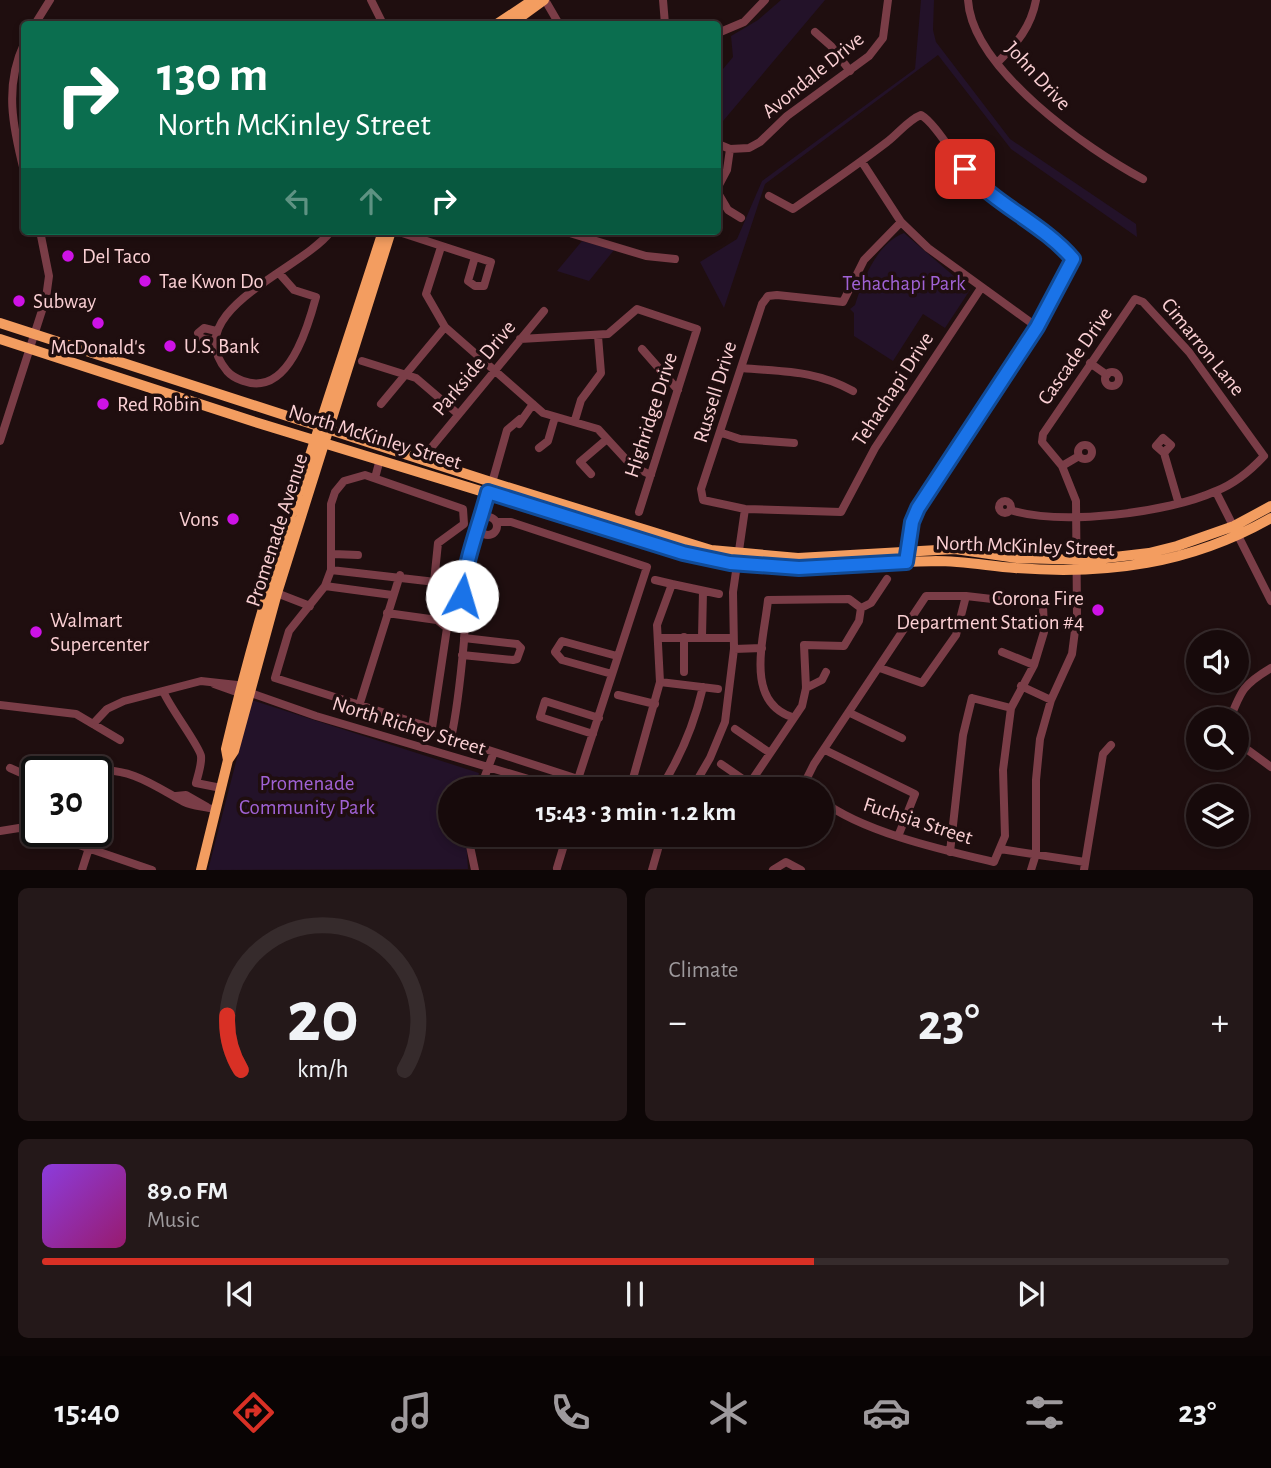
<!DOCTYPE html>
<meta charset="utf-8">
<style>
body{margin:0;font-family:"Alegreya Sans",sans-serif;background:#241819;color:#f1f3f6;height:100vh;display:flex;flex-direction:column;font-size:26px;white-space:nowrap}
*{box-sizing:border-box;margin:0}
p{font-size:23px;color:#9e9a9d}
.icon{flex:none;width:38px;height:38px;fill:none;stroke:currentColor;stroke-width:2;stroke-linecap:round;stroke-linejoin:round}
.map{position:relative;height:870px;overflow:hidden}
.drawer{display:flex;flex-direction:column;gap:18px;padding:18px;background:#0d0606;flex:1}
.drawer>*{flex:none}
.top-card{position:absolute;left:21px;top:21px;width:700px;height:214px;border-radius:7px;box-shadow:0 4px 10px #0003,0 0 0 2px #362b2c;background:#0b6e4f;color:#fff;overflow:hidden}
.tools{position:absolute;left:1186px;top:630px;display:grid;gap:14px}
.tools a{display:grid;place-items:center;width:63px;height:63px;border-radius:50%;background:#170a0b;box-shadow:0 4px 10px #0003,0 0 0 2px #362b2c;font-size:35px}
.speed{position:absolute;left:21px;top:756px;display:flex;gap:14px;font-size:35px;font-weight:700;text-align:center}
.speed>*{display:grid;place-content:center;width:91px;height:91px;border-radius:50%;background:#170a0b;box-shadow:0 4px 10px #0003,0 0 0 2px #362b2c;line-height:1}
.speed .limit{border:4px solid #111;border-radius:10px;background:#fff;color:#111}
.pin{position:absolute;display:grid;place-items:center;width:60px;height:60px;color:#fff;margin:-30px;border-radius:14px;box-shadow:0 4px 10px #0006}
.me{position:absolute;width:77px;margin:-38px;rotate:6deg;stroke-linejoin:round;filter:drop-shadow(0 0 5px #0008)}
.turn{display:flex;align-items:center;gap:24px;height:147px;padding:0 21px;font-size:32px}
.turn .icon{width:91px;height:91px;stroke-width:2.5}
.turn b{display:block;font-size:49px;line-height:60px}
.lanes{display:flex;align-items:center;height:66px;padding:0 21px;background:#0003;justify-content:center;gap:35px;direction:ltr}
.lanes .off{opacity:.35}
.big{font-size:52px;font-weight:700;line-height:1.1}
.drawer .tile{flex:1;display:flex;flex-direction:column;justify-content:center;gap:10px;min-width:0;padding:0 24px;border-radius:10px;background:#241819}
.drawer .dial{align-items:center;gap:0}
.dial svg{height:182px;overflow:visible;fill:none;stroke:#362b2c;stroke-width:7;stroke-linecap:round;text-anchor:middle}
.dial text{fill:#f1f3f6;stroke:none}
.song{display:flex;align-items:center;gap:21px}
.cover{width:84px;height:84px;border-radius:10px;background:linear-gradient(135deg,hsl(270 70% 55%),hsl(320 70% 35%))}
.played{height:7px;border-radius:4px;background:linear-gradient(90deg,#d93025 65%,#362b2c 65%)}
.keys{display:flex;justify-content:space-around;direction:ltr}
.heat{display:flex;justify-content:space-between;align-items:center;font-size:38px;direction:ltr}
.drawer .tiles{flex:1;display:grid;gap:18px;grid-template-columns:1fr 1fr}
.tile:last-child{grid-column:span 2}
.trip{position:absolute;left:438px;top:777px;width:396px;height:70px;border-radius:35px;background:#170a0b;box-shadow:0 4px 10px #0003,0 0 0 2px #362b2c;font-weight:700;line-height:70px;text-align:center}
.dock{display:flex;height:112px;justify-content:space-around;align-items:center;background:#090404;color:#9e9a9d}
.dock .icon{width:49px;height:49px}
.dock .active{color:#d93025}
.dock b{font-size:32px;color:#f1f3f6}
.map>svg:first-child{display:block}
.green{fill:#231229}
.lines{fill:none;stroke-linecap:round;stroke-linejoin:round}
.minor{stroke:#7a3d47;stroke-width:8}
.major{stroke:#f39d60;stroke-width:10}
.route-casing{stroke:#114b97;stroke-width:18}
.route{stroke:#1a73e8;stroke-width:12}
.poi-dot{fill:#ce12e6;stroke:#1f0e0f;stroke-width:2.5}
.labels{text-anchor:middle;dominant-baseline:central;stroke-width:7;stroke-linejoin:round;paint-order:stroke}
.street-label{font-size:21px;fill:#fbd0d4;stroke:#1f0e0f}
.poi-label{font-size:21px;fill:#fbd0d4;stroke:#1f0e0f;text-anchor:start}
.park-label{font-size:21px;fill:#a062d5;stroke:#1f0e0f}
</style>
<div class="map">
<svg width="1271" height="870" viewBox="0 0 1271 870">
<rect width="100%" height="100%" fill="#1f0e0f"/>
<!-- green -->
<path class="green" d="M781 0H825L718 127V75L733 57 731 36 758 20Z
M921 0H934L933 30 936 42 1010 139 1136 224 1137 237 1011 149 938 55 765 184 724 308 700 262 737 239 762 181 915 69Z
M904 233 970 290 945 328 923 314 893 361 854 336V313L850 309 855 305C863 280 876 244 904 233Z
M582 241 614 250 589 281 557 271Z
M252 700 479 773 475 789H450V835H466L468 869 208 870Z"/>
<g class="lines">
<!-- minor -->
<path class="minor" d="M371 0 383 24
M545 0 559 24
M663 0 665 24
M968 0C972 69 1087 149 1143 179
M35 24 50 0
M815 32 831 46 850 71
M718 33 744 22 765 0
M24 44C4 86 13 128 24 171
M998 62C1017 43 1031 27 1036 0
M718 144 730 149
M730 149 749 148 760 142 787 116 869 56 883 38 888 0
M862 162 901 222 928 248 1037 327
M718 187 727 170 730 149
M718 193 728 210 741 218
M769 196 793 209C825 187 857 165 887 142 898 134 908 120 921 115 937 124 961 169 979 185 1008 211 1047 229 1073 259L1037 327 918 508 912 522 907 556
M901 222 864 260 843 302 777 295 768 296 762 304 701 489 703 500 745 509 841 512 875 448 981 288
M396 231 491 262 484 286H475L468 281 475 257
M563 231 646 256 675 259
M441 247 426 294 445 327 543 413 598 429 632 466 651 475
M279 273 294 290 316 297C309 323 293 379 261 383 250 385 234 379 227 371 177 311 302 270 331 231
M520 339 608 334 637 309 697 329 639 512
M213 341 201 338 198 333 204 328 216 331
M642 349 678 390
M362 361 416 378 458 414
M1090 363 1107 375
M742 368C784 372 815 370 853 391
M1105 379a7 7 0 1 1 14 0a7 7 0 1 1-14 0Z
M381 404 445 327
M575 420 581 400 601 373 598 336
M519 424 533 404
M722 433 740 439 794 443
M0 441 46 298 49 276 40 231
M1078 452a7 7 0 1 1 14 0a7 7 0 1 1-14 0Z
M431 448 544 311
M539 448 548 441 555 417
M1164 453 1171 445 1163 438 1156 446 1164 453 1178 501
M1062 466 1079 456
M591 474 580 462 607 439
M375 478 380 459
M1216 492 1271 601
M999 507a6 6 0 1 1 12 0a6 6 0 1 1-12 0Z
M1010 510C1061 526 1168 513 1216 491 1234 484 1251 470 1264 456
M479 526a9 9 0 1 1 18 0a9 9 0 1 1-18 0Z
M482 518 507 430 520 419
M479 529C455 561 467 604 464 641 461 673 458 707 451 738L578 779 647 567 511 522H496
M333 554 358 555
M331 570 453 584
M655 580 672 584
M325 586 392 595
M274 592 310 606
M861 608 871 603 887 579
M387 613 437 620 447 628 432 728 275 678 289 631 325 586 331 570V504L335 492 344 481 365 475 463 509 464 524 438 543 434 582
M684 637V672
M702 637 703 591
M659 638H733
M734 649 762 648
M1002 652 1034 665
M462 655 513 660 517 659 521 648 517 644 464 638
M880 668 922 683 956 635 966 596
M612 674 562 660 555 652 562 641 617 656
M660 682 718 689
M214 684 245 695
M1021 686 1051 700
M806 688 822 680 826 672
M248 692 316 716 562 789
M164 693C171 709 200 747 201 756 202 764 198 775 196 783L221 788
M618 695 655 704
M0 705 76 714 120 740
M359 706 400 575
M850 713 902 738
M792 717C744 701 764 639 768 600L849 599 861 608
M1230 719C1241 690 1244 684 1271 668
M93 724 107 709 124 701 201 681 246 686
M735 729 770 753
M593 734 540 717 545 701 599 718
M1237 742 1271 767
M825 750 915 794 899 834
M721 764 750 784
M10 768 37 780
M96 772C127 765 158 788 184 802 194 807 205 806 216 810
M632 780 654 789
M480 789 494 752
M630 789 660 682 657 625 672 584 719 594
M660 789C681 757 694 725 703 687
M692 789 710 758 725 722 734 649 733 592 745 509
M746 789 802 706 806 688 804 645 844 646 859 621 861 608
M807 789 803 786 814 764 926 596H966L1043 605 1044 632 1034 665 1011 708 1003 770 1005 836 994 862C943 850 862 832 821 800
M176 796 186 795 207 807
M0 831 19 828 37 831
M38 831 152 870
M471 835 470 846 475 870
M1000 849 1085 862
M950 852 963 735 972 698 1011 708
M557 868 567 835
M82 870 89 848
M652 870 662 835
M773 870 786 862 801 870
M1031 870 1036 854V780L1040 739 1051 700 1072 654 1077 615 1076 501 1062 466 1042 442 1043 434 1135 299 1143 302 1189 352 1264 456
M1084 870 1103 754 1111 745"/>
<!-- major -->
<path class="major" d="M497 24 530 2 540 0
M511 24 544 0
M0 323 491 482 711 550 798 558 955 549 1017 558 1089 560 1149 553 1177 546 1234 526 1271 506
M0 339 255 422 683 553C768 574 850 563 936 561 963 561 989 566 1015 568 1107 575 1190 564 1271 518
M228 760 226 749C267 574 328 403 383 231
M201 870 228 760 234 751 277 593 391 231"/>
</g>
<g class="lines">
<defs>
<path id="route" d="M462 596C466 556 478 530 488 492L683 553 730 563 799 568 906 562 912 522 918 508 1037 327 1073 259C1042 223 995 205 965 169"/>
</defs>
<!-- route casing -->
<use href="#route" class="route-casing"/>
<!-- route -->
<use href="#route" class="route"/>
</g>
<!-- markers -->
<g class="poi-dot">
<circle cx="68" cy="256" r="7"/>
<circle cx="145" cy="281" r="7"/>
<circle cx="19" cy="301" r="7"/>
<circle cx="98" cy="323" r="7"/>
<circle cx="170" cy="346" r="7"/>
<circle cx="103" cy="404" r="7"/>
<circle cx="233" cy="519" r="7"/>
<circle cx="1098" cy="610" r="7"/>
<circle cx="36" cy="632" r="7"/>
</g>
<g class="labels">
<!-- street labels -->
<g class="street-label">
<text transform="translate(813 75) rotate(-39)">Avondale Drive</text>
<text transform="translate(1038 76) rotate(47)">John Drive</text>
<text transform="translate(1203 347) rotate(51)">Cimarron Lane</text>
<text transform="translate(1075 356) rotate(-55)">Cascade Drive</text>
<text transform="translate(474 368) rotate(-50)">Parkside Drive</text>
<text transform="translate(893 389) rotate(-57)">Tehachapi Drive</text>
<text transform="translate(715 392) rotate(-73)">Russell Drive</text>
<text transform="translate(651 415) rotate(-72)">Highridge Drive</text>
<text transform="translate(375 437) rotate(17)">North McKinley Street</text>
<text transform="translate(277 530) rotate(-72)">Promenade Avenue</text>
<text transform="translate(1025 546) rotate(2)">North McKinley Street</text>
<text transform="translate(409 726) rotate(17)">North Richey Street</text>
<text transform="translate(918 821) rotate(18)">Fuchsia Street</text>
</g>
<!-- poi labels -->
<g class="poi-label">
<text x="82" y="256">Del Taco</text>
<text x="159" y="281">Tae Kwon Do</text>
<text x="33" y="301">Subway</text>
<text x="184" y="346">U.S. Bank</text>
<text x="98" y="347" text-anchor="middle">McDonald's</text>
<text x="117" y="404">Red Robin</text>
<text x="219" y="519" text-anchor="end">Vons</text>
<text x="1084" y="598" text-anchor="end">Corona Fire<tspan x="1084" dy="24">Department Station #4</tspan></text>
<text x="50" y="620">Walmart<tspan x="50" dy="24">Supercenter</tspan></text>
</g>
<!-- park labels -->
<g class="park-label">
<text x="904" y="283">Tehachapi Park</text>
<text x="307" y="783">Promenade<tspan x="307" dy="24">Community Park</tspan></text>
</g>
</g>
</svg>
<div class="tools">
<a><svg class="icon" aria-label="sound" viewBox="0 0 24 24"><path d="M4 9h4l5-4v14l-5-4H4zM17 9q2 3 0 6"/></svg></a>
<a><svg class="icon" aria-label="search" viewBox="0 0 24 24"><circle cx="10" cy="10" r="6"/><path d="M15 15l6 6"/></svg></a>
<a><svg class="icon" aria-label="layers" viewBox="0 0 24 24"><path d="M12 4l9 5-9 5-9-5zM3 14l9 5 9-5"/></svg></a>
</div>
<div class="speed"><div class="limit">30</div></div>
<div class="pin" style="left:965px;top:169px;background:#d93025"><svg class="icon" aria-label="arrive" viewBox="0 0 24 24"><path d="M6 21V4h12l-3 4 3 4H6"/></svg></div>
<svg class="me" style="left:462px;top:596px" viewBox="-20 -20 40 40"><circle r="19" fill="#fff"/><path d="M0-13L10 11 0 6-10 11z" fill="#1a73e8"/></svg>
<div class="trip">15:43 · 3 min · 1.2 km</div>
<div class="top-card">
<div class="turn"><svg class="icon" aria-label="right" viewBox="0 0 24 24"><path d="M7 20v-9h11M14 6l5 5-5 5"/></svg><div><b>130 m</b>North McKinley Street</div></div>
<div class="lanes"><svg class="icon off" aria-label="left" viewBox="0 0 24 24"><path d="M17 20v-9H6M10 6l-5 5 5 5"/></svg><svg class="icon off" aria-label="ahead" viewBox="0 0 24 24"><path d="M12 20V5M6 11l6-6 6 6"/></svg><svg class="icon" aria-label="right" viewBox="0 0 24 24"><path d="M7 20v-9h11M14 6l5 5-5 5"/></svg></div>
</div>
</div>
<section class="drawer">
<div class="tiles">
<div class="tile dial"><svg viewBox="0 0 100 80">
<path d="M14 69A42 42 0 1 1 86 69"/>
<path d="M14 69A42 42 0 0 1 8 45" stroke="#d93025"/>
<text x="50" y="56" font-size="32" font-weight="700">20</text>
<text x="50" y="72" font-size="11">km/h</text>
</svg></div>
<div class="tile"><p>Climate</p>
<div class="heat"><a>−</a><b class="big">23°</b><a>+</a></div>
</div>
<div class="tile">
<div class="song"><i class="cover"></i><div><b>89.0 FM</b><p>Music</p></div></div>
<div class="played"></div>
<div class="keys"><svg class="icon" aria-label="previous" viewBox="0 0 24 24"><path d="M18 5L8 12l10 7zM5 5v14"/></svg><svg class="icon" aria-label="pause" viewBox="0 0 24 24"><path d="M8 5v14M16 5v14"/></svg><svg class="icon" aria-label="next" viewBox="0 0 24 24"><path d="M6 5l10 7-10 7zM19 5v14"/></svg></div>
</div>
</div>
</section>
<nav class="dock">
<b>15:40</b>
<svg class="icon active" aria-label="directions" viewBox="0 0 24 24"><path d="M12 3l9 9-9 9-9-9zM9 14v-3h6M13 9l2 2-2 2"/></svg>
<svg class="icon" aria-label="music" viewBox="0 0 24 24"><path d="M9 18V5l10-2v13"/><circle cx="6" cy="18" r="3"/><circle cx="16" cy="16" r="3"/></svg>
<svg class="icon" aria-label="phone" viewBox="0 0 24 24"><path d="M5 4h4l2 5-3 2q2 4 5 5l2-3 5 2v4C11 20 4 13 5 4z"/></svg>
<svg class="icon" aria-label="climate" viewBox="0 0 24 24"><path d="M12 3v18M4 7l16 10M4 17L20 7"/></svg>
<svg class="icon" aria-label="car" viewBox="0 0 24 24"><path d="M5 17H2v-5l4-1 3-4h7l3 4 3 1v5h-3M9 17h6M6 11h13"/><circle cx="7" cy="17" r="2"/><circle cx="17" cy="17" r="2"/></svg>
<svg class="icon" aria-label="filters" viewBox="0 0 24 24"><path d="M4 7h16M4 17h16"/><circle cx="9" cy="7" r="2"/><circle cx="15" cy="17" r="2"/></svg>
<b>23°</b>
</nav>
